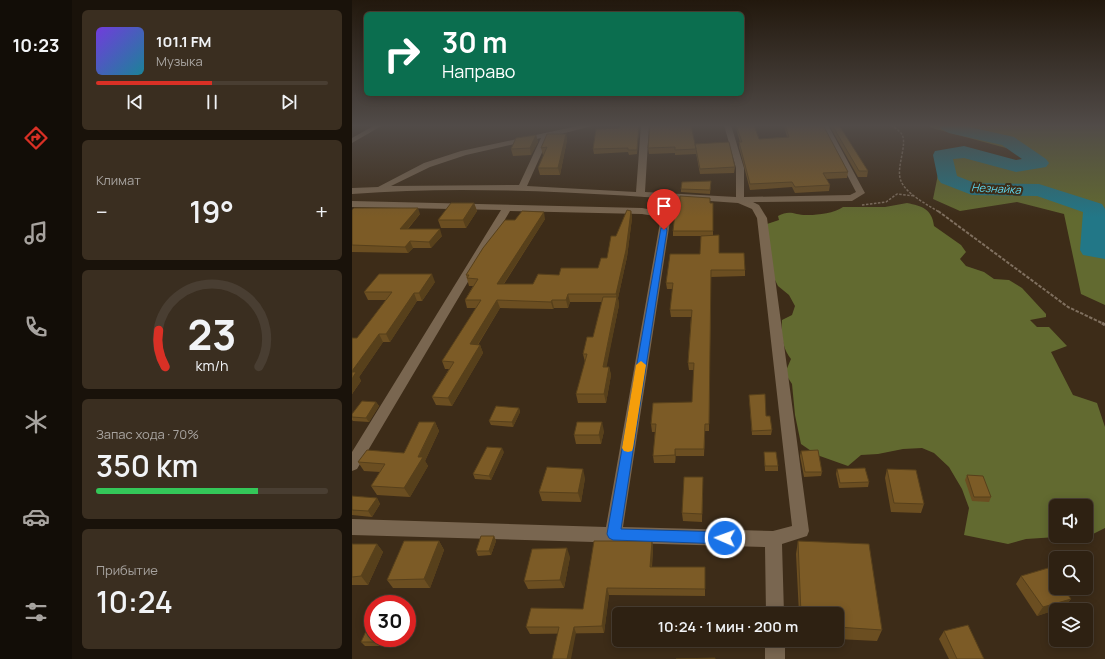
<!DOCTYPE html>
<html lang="ru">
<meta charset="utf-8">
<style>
body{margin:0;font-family:Manrope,sans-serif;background:#3a2e20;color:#f1f3f6;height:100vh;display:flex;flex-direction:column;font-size:15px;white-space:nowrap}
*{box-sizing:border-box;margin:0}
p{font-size:13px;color:#a7a39f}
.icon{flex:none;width:22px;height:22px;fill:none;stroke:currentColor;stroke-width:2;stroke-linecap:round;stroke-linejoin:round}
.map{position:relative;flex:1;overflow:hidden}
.panel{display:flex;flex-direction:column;gap:10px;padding:10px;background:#19120a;width:280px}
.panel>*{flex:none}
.guide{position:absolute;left:12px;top:12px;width:380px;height:84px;border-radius:6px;box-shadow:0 2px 10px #0003,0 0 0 1px #493e32;background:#0b6e4f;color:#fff;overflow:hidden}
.controls{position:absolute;left:697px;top:499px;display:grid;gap:8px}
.controls a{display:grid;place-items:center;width:44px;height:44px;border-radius:6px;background:#2e2112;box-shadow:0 2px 10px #0003,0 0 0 1px #493e32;font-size:20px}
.speed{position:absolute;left:12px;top:595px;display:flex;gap:8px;font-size:20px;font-weight:700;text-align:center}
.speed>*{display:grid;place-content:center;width:52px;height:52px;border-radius:50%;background:#2e2112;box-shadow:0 2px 10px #0003,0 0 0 1px #493e32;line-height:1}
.speed .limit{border:6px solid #d22;background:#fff;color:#111}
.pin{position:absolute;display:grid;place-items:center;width:34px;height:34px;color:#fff;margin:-41px -17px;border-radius:50% 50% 50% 0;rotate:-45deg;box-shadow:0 0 4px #0007}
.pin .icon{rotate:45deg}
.me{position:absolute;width:44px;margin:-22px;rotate:272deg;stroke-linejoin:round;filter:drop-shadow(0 0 3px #0008)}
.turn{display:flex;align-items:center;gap:14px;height:84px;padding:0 12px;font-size:18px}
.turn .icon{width:52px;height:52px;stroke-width:2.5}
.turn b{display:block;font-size:28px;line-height:34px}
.big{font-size:30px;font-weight:600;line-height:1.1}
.panel .widget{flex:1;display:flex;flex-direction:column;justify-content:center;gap:6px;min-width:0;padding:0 14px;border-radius:6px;background:#3a2e20}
.panel .dial{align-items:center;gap:0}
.dial svg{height:104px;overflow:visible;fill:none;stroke:#493e32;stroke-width:7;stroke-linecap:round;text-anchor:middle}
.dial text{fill:#f1f3f6;stroke:none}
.song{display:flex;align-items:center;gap:12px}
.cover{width:48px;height:48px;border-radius:6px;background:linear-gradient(135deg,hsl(260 70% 55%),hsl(190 70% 35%))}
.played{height:4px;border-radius:2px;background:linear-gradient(90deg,#d93025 50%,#493e32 50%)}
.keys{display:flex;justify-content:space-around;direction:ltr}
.heat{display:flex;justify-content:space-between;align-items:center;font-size:22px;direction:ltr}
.charge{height:6px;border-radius:3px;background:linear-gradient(90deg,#34c759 70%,#493e32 0)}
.trip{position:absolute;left:260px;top:607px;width:232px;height:40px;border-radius:6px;background:#2e2112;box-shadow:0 2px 10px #0003,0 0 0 1px #493e32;font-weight:600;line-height:40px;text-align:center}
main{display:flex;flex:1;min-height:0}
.menu{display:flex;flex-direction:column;width:72px;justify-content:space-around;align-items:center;background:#120d07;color:#a7a39f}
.menu .icon{width:28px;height:28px}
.menu .active{color:#d93025}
.menu b{font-size:18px;color:#f1f3f6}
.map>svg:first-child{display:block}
.forest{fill:#626a30}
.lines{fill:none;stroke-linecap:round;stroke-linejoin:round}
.river{fill:#227787;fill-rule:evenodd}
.path-far2{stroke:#7f6f5e;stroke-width:1.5;stroke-dasharray:2.5 1.5;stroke-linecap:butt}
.path-far1{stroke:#7f6f5e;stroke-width:2;stroke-dasharray:3.5 1.5;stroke-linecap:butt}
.path{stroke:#7f6f5e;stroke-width:3;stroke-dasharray:4.5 2.5;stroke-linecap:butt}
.minor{fill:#796650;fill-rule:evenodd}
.wall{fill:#6b4e21}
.shaded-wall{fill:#57401b}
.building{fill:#7c5b26;stroke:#57401b}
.route{fill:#1a73e8;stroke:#114b97}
.slow{fill:#f59e0b}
.labels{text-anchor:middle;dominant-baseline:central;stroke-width:4;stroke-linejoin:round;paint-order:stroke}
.far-water-label{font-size:11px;font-style:italic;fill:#5fd7ef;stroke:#3d2c18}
</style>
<main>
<nav class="menu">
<b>10:23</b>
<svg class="icon active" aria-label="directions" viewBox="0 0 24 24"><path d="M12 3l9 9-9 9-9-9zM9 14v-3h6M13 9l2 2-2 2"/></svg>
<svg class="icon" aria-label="music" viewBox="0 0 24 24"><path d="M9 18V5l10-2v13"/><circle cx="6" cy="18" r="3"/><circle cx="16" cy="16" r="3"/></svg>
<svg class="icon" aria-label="phone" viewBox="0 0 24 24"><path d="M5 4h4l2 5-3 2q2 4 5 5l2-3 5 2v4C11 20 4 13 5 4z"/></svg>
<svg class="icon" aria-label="climate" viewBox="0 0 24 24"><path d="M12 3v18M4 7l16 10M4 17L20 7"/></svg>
<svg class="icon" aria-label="car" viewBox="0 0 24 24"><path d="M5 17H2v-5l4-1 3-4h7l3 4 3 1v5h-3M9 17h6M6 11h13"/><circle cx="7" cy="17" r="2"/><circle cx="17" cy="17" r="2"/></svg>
<svg class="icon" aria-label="filters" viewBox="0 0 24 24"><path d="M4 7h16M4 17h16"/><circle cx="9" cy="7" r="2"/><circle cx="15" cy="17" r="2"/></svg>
</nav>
<section class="panel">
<div class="widget">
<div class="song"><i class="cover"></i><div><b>101.1 FM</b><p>Музыка</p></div></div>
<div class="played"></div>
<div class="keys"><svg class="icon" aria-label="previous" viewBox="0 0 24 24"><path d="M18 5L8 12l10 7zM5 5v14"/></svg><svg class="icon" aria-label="pause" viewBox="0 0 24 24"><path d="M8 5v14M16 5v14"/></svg><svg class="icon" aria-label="next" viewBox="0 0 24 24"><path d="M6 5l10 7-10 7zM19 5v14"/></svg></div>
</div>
<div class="widget"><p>Климат</p>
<div class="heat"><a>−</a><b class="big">19°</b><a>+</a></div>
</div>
<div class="widget dial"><svg viewBox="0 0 100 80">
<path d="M14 69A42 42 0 1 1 86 69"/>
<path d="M14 69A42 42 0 0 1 9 41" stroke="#d93025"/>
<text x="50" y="56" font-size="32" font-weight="700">23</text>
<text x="50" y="72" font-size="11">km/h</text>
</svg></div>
<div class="widget"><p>Запас хода · 70%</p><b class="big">350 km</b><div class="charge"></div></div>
<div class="widget"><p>Прибытие</p><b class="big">10:24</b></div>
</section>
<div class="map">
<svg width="753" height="659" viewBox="0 0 753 659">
<rect width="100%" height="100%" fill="#3d2c18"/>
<!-- forest -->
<path class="forest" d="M577 125H753V305L729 294 712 214 665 202 608 211 581 199 591 150 675 164 672 153 580 128Z
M555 203C570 206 580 209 582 226L609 245 614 252 608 259 614 266 632 272 642 279 657 280 670 288 694 314V317L678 320 685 327H697L715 346 699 352 721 395 745 403 753 427V528L739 535H734V506H704V536H720L674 539 656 544 612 535 617 508 610 489 597 467 582 453 570 448 551 449 526 454 509 455 496 466 465 455 449 444 443 415 440 384 433 373 439 359C430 348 429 334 430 320L440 315 443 306 437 295 426 286 419 272 412 225 427 220 426 216C439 209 443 216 457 215 466 215 483 213 491 207H533Z"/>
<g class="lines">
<!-- river -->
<path class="river" d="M587 125H609L662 137 694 159 697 163 694 167 664 172 612 158 601 159 605 176 623 183 687 184 750 204 753 209V259L731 255 728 250 731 212 685 196 620 195 589 183 586 179 581 155 583 151 612 146 664 160 670 159 650 145 597 133 589 129Z"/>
<!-- path-far2 -->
<path class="path-far2" d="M539 125C542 127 546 130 549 133 557 143 543 168 549 181 554 194 576 205 587 212
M510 205 534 202 545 194 563 196"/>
<!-- path-far1 -->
<path class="path-far1" d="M586 211 716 307 752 324"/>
<!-- path -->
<path class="path" d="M750 323 753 325"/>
<!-- minor -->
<path class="minor" d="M23 125H31L0 143V138Z
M230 125H244L197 137 175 186 284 192 289 125H297L293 192 384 197V168L372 125H379L392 168V197L498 195 504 192 469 125H476L513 193 500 201 401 202 407 205 415 218 457 531 455 536 430 544 432 614H414L413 547 0 535V519L254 527 309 217 290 214 158 211 5 469 0 471V452L149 210 0 207V201L290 208 317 213 319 215 271 527 421 531 440 526 405 218 400 209 386 203C258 195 129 184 0 194V188L26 187 72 163 109 151ZM189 138 167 185 39 186 78 167 114 155Z
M413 640H433V659H413Z"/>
</g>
<!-- wall -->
<path class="wall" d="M287 125 285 154 277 155 276 152 242 154 241 149 268 128Z
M383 125H402L407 139 435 137 433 130 431 125H471L496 172 495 178 474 179 478 185 477 191 443 193 440 187 398 190 387 147 388 142Z
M477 125H487L516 171 515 177H506Z
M214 134 215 140 208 175H188L186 168 192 155H191L189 148Z
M184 135 186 142 179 155 161 156 159 149Z
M343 145 383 167 382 173 348 174 344 153V154L323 155V153L297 154 296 148Z
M359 181 358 194 329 192V189Z
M122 203 125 211 114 228H89L86 220Z
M358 203H361V235L367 253 393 270V276L359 277 357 431H353L352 456H324L323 463H302L301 456 303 432H300L299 424 340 402 342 370H337L336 363 339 317H319L318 310 321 289H315L314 283 348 254 349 236H321V231L327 213Z
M0 210 68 214 56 229 90 236 79 248H61L56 253 0 252Z
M279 211 280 218 275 257 266 298 267 305 254 367H257L259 375 254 403H226L224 394 233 362 231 354 241 337 250 302H218L216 308H202L201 309 148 308 126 345H128L131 353 100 406 84 405 80 397 97 369H93L90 361 124 308H115L113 300 121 286H117L114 275 163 220 193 219 152 284H181L207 275 246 268 255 258 264 236Z
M83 282 70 301H65L38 342H31L7 377 9 381 0 394V338H5L34 300H16L12 292Z
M397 395 414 416 420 430 419 435H400Z
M24 402 27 406 17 422 1 421 0 420V414Z
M167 408 168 412 161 427 139 425 137 421Z
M83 422 87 431 73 461 76 466 58 497 25 495 19 486 28 472 12 471 6 462 52 453Z
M252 431 249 444H224L222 435Z
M449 451 470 472 469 476 452 477 448 456Z
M152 452 139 480 123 479 121 474Z
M412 452 426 466V471H413Z
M485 469 517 482 516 487 487 488 484 474Z
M535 469 572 504 569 513 539 512 533 478Z
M615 475 639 497 637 502 620 501 613 480Z
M351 477 350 522 331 521 330 513Z
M233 478 229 502 190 501 187 492Z
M0 496 25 498 28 504 20 517 0 515Z
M142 536 144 541 139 555 126 556 124 551Z
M87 541 92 550 78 588H41L35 580Z
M300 541 301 548 300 567H353V596L257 595 252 633 178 634 174 627 231 609Z
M446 541 530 630 525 641 485 639V614H447L444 554Z
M0 544H25L31 552 16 585H0Z
M218 557 212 588 176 589 172 581Z
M669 576 719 599 712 607 685 616 664 584Z
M592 631 632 659H597L587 639Z
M21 638H47L44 646H13L9 642Z
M393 640H408L393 641Z"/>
<!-- shaded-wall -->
<path class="shaded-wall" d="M214 134 215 140 208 175 206 168Z
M184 135 186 142 179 155 178 148Z
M122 203 125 211 114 228 111 220Z
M66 208 68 214 50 235 48 229Z
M279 211 280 218 275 257 266 298 267 305 253 375 251 367 265 300 264 294Z
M192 212 193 219 147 291 145 284Z
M88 229 90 236 79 248 77 242Z
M58 241 61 248 56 253 53 247Z
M80 274 83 282 70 301 67 293Z
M62 293 65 301 38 342 34 334Z
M216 294 218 302 216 308 214 300Z
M145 300 148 308 121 352 118 344Z
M200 300 202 308 201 309 199 302Z
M27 334 31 342 7 377 9 381 0 394V371Z
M128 345 131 353 100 406 96 398Z
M257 367 259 375 254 403 252 394Z
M24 402 27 406 17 422 14 418Z
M167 408 168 412 161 427 160 422Z
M83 422 87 431 73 461 76 466 58 497 52 488Z
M250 422 252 431 249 444 247 435Z
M150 448 152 452 139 480 137 476Z
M323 449 324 456 323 463Z
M231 469 233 478 229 502 226 493Z
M25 498 28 504 20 517 16 511Z
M142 536 144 541 139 555 137 551Z
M87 541 92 550 78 588 72 579Z
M300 541 301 548 299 574 298 567Z
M25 544 31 552 16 585 9 576Z
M215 548 218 557 212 588 208 580Z
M255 588 257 595 252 633 250 626Z
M719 599 712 607 685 616 691 607Z
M222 627 224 633 219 659H215Z
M42 638H47L44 646 40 642Z"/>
<!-- building -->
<path class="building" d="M268 125H287L285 150H276V148L241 149 244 129 268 128Z
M298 125H339L344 149 323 150V147L296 148Z
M384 125H402L407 139 437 137 433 125H471L496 172 471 173 478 185 443 187 440 182 398 184 387 142H390Z
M480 125H487L516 171H507Z
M195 134H214L206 168H186L195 147 189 148Z
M184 135 178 148 159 149 164 138Z
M377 142 383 167 348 169 343 144Z
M359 181 358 190 329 189 330 182Z
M328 196 358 198V203H361V231H321L323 213H327Z
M99 203H122L111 220H86Z
M2 208H66L48 229H88L77 242 58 241 53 247 0 245V210Z
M275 210 279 211 274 250 264 294H216L214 300H200L199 302 145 300 118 344 128 345 96 398 80 397 102 362 90 361 129 300H113L126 279 115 278 117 275H114L131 248 153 220H163L170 211 192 212 145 284H181L186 274 207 275 209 268H246L249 258H255L259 236H264Z
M367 235V253H392L393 270H359L357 424H353L352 449H323V455L301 456 304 424H299L301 403 340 402 342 363H336L340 310H318L321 283H314L318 254H348L349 236Z
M27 274H80L67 293H62L34 334H27L0 371V338H5L40 292H12Z
M251 297H265L251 367H257L252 394H224L235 354H231L235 337H241Z
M0 372H4L0 379Z
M413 394 414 416H418L420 430 400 431 397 395Z
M10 401 24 402 14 418 0 417V414Z
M144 406 167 408 160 422 137 421Z
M67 422H83L66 457H71L52 488 19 486 33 464 6 462 15 450 52 453Z
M225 422H250L247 435H222Z
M135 447 150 448 137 476 121 474Z
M466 450 470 472H453L449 451Z
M412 452H424L426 466H413Z
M195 467 231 469 226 493 187 492Z
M513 468 517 482 488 483 485 469Z
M535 469 564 470 572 504 542 503Z
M615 475 631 476 639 497H622Z
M332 477H351L350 514 330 513Z
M0 496 25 498 16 511 0 510Z
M129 536H142L137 551H124Z
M52 541H87L72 579 35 580Z
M242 541H300L298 567H353V589L255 588 250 626 222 627 215 659H200L207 627H174L179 608 231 609Z
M446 541 517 544 530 630 485 627V614H449Z
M0 544H25L9 576 0 577Z
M215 548 208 580 172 581 180 549Z
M696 568 704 579V588H711L719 599 691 607 669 576Z
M19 620H21V638H42L40 642H9Z
M616 625 632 659H605L592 631Z
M363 658V659H324Z"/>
<!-- sky -->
<linearGradient id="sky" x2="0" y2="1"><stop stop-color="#22180d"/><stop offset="0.58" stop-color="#514b48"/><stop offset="1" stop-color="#514b48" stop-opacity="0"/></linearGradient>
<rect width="753" height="217" fill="url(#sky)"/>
<!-- route -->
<path class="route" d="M309 228H314L315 230 269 529 373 532 378 534 380 538 378 542 373 544 261 540 257 538 255 534Z"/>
<!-- slow -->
<path class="slow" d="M289 361 294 365 281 448 280 451 276 452 272 451 270 448 284 365Z"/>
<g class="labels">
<!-- far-water labels -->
<g class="far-water-label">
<text transform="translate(644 188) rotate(3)">Незнайка</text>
</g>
</g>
</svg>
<div class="controls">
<a><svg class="icon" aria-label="sound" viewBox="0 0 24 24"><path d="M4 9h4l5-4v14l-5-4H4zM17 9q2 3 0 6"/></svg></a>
<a><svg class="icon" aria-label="search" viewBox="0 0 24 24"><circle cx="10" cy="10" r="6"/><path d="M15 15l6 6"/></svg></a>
<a><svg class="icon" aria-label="layers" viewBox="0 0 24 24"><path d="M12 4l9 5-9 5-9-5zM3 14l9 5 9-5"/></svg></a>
</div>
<div class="speed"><div class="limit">30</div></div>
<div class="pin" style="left:312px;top:230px;background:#d93025"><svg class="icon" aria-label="arrive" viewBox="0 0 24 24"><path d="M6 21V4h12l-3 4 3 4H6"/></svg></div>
<svg class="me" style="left:373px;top:538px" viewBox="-20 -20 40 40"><circle r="17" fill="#1a73e8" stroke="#fff" stroke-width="3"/><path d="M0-11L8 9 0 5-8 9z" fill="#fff"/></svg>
<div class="trip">10:24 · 1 мин · 200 m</div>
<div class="guide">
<div class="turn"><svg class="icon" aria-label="right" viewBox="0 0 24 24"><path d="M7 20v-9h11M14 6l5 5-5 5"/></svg><div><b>30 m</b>Направо</div></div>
</div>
</div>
</main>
